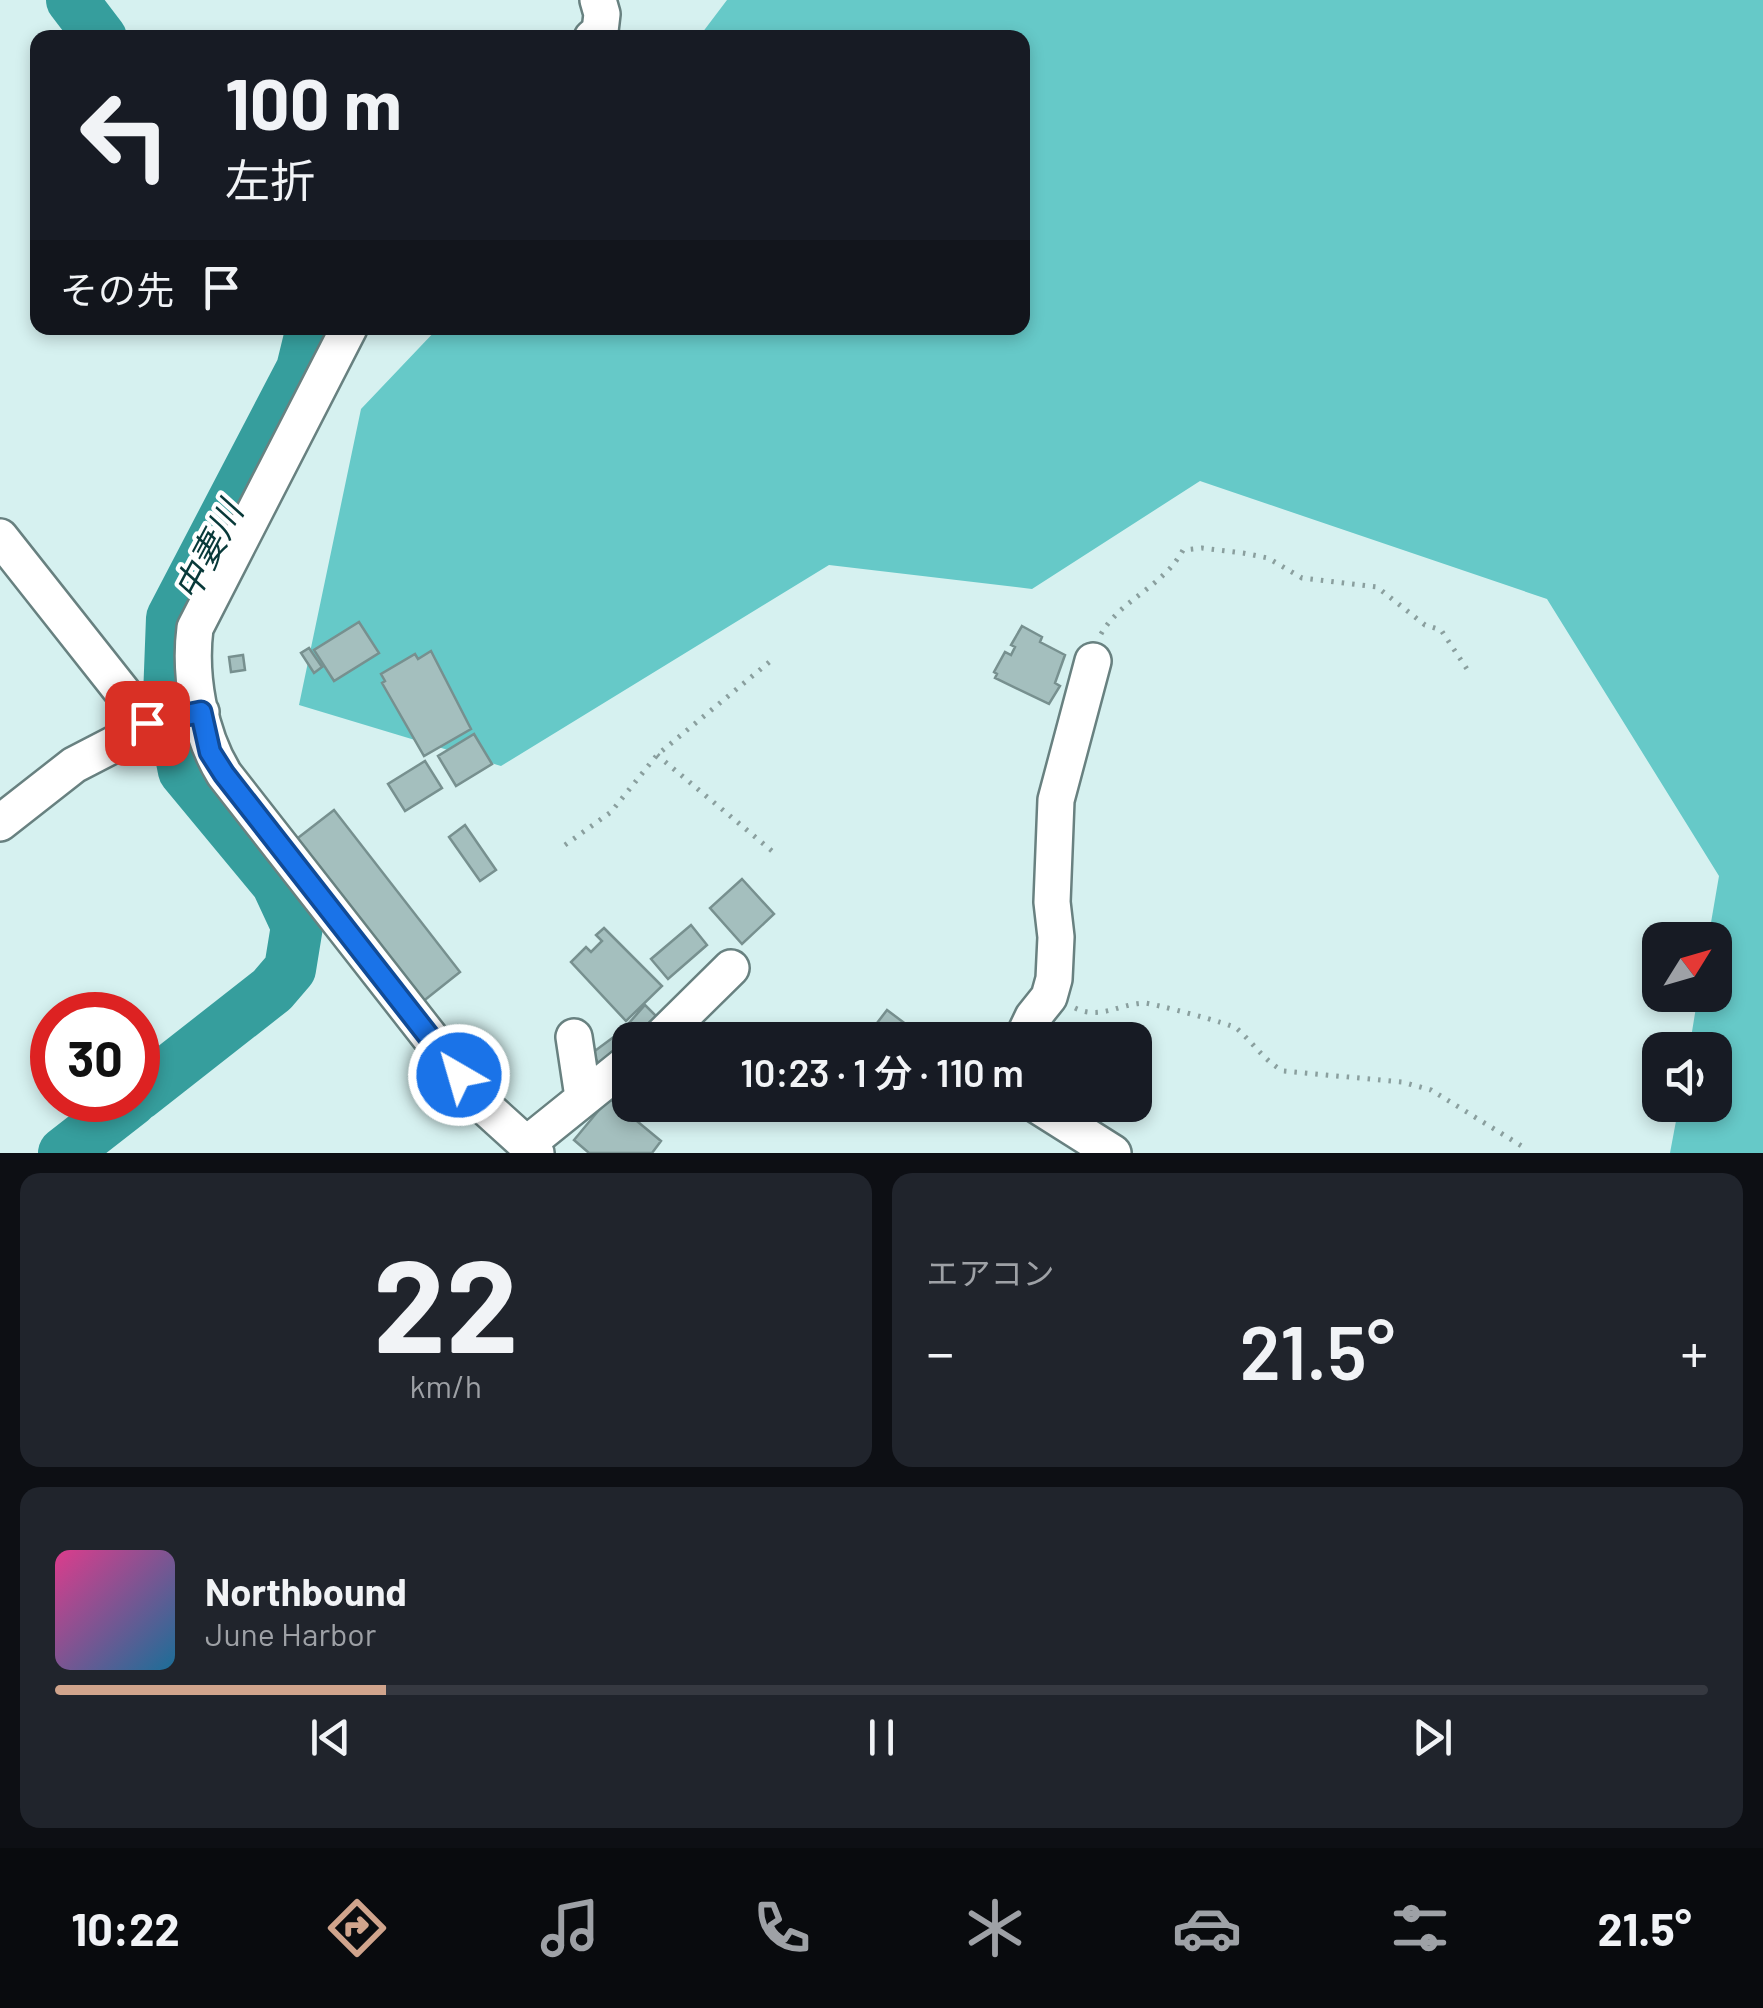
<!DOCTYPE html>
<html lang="ja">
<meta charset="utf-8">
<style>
body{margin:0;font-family:Barlow,"Noto Sans JP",sans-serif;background:#20242c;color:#f1f3f6;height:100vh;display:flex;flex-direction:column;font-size:38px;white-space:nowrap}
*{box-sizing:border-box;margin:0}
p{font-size:32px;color:#9ea1a6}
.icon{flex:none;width:55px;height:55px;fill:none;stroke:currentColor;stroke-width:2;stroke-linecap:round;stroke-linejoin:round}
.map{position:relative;height:1153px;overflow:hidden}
.sheet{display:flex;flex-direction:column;gap:20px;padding:20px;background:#0d0f14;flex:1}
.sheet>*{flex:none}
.banner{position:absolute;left:30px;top:30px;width:1000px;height:305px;border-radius:20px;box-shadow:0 5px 15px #0003;background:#171b24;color:#f1f3f6;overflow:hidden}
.needle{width:65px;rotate:53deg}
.controls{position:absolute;left:1642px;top:922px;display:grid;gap:20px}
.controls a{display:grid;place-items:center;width:90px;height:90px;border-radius:20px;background:#171b24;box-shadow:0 5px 15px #0003;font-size:50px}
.speed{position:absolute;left:30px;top:992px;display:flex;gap:20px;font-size:50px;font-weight:700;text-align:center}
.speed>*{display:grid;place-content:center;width:130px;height:130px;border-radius:50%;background:#171b24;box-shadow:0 5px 15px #0003;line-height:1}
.speed .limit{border:15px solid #d22;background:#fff;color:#111}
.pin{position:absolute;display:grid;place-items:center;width:85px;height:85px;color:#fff;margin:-42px;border-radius:20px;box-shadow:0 5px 15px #0006}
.me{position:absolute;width:110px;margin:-55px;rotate:322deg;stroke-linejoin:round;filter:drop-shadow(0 0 8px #0008)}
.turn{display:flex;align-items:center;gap:35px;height:210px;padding:0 30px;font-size:45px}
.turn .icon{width:130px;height:130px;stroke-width:2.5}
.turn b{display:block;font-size:70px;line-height:85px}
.then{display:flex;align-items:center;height:95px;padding:0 30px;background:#0003;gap:20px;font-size:38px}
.big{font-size:75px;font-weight:600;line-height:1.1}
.sheet .widget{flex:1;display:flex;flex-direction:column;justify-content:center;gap:15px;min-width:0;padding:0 35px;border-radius:20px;background:#20242c}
.sheet .dial{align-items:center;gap:0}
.dial b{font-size:130px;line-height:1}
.song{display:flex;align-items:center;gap:30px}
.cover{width:120px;height:120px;border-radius:15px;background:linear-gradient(135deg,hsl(330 70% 55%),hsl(200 70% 35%))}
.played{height:10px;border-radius:5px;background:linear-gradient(90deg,#d0a48c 20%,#363941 20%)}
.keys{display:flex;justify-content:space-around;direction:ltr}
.heat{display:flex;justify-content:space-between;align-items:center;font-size:55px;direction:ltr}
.sheet .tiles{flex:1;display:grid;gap:20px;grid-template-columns:1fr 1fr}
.widget:last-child{grid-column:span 2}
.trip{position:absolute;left:612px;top:1022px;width:540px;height:100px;border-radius:20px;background:#171b24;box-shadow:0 5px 15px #0003;font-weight:600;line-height:100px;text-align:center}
.tabs{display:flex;height:160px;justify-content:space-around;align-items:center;background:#090b0e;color:#9ea1a6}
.tabs .icon{width:70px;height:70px}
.tabs .active{color:#d0a48c}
.tabs b{font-size:45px;color:#f1f3f6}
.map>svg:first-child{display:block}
.forest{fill:#66c9c8}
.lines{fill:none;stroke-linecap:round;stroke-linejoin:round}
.river{stroke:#369e9d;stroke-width:52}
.building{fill:#a4bfbe;stroke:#77908f;stroke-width:2.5}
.minor-casing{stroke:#688180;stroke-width:40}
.path{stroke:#8a9f9e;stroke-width:5;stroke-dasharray:2.5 8;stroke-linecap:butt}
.minor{stroke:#fff;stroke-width:35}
.route-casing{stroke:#114b97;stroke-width:25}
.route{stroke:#1a73e8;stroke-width:18}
.labels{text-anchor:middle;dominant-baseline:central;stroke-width:8;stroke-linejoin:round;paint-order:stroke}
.water-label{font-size:35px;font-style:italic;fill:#083939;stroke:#fff}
</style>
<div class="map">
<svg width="1763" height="1153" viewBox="0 0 1763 1153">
<rect width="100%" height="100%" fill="#d6f1f0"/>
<!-- forest -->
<path class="forest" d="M727 0H1763V1153H1670L1679 1105H1715V1050H1689L1698 995H1715V940H1708L1719 876 1547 599 1200 481 1032 589 829 565 501 766 299 705 361 409 438 328H1022V38L699 37Z"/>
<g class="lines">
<!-- river -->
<path class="river" d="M72 0 101 38
M138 1095 272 990 290 969 297 926 277 883 184 771 169 697 172 618 302 369 312 328
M64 1153 132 1100"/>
</g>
<!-- building -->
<path class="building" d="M359 622 379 653 334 681 314 650Z
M1022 626 1042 637 1040 642 1065 655 1055 683 1060 686 1049 704 995 678 997 674 994 672 1005 652 1011 655 1015 647 1011 645Z
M309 648 322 667 314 673 301 653Z
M431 651 471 729 424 756 382 683 385 681 381 674 415 654 418 659Z
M243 655 245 670 231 672 229 657Z
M474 734 492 764 456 786 438 756Z
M425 761 442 788 405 811 388 784Z
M334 810 460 972 421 1003 294 841Z
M465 825 496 870 480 881 449 837Z
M742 879 774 914 742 944 710 908Z
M691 925 707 945 668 979 651 959Z
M604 928 662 986 626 1021 571 962 586 947 591 952 602 941 596 935Z
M645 1005 661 1021 644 1038 629 1023Z
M887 1010 927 1040H864Z
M615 1036 626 1052 602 1069 592 1053Z
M609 1098 661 1141 652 1153H589L574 1140Z"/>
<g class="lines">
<defs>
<path id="minor" d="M592 38 600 31 602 14 598 0
M349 328 195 628C189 675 199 733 224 774L483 1105 536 1153
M0 537 147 723
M0 823 74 765 132 735 147 723 201 712
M574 1037 583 1097
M658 1040 731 968
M1022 1040 1033 1017 1049 997 1054 979 1056 937 1052 902 1056 800 1093 661
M1037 1105 1113 1153
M527 1144 630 1061"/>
</defs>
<!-- minor casing -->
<use href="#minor" class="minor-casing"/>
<!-- path -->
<path class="path" d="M1101 634C1121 599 1163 587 1183 550L1202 548 1243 553 1268 558 1302 578 1377 587 1425 625 1441 630 1469 672
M657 755 772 851
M565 845 611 812 657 755 773 659
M1075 1008C1100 1020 1119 1004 1144 1003 1152 1003 1231 1024 1236 1028 1253 1042 1263 1060 1283 1071L1402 1082 1431 1090 1525 1148"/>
<!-- minor -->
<use href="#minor" class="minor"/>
</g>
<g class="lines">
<defs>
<path id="route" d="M147 723 201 712 210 752 224 774 459 1075"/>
</defs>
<!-- route casing -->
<use href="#route" class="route-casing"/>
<!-- route -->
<use href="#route" class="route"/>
</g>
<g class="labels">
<!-- water labels -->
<g class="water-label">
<text transform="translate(207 550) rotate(-62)">中妻川</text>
</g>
</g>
</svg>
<div class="controls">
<a><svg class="needle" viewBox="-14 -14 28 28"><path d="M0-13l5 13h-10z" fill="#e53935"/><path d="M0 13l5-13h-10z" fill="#9ea1a6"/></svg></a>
<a><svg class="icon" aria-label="sound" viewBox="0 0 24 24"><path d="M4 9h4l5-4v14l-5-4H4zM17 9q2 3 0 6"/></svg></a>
</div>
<div class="speed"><div class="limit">30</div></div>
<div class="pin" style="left:147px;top:723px;background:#d93025"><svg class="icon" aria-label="arrive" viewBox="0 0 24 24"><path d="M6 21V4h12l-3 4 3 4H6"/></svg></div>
<svg class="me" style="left:459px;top:1075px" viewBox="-20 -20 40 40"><circle r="17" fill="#1a73e8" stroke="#fff" stroke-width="3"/><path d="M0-11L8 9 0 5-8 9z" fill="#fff"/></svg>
<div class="trip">10:23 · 1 分 · 110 m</div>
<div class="banner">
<div class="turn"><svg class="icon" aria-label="left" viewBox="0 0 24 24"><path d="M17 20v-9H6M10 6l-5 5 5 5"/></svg><div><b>100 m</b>左折</div></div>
<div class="then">その先<svg class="icon" aria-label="arrive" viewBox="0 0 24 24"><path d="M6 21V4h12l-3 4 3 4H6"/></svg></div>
</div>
</div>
<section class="sheet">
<div class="tiles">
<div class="widget dial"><b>22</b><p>km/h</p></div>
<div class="widget"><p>エアコン</p>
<div class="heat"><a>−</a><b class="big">21.5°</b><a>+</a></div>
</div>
<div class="widget">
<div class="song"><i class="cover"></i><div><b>Northbound</b><p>June Harbor</p></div></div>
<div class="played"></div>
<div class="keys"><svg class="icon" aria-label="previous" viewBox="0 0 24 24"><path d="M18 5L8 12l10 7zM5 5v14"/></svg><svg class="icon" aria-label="pause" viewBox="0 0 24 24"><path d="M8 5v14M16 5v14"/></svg><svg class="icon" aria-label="next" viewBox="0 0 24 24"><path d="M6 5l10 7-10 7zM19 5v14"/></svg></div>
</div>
</div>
</section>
<nav class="tabs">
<b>10:22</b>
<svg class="icon active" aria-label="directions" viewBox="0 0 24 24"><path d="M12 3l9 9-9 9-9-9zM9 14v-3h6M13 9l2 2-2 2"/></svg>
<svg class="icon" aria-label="music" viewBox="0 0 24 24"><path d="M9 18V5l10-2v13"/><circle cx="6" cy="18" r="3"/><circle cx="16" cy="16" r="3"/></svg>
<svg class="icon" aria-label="phone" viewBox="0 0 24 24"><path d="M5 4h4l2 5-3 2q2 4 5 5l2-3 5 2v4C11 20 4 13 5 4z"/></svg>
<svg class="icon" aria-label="climate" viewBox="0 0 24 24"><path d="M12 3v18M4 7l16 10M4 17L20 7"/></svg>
<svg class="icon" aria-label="car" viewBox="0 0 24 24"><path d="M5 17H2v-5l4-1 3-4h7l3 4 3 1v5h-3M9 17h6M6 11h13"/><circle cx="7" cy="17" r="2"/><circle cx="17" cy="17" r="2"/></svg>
<svg class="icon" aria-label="filters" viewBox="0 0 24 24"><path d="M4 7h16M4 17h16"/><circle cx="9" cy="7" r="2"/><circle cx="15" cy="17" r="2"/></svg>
<b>21.5°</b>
</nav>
